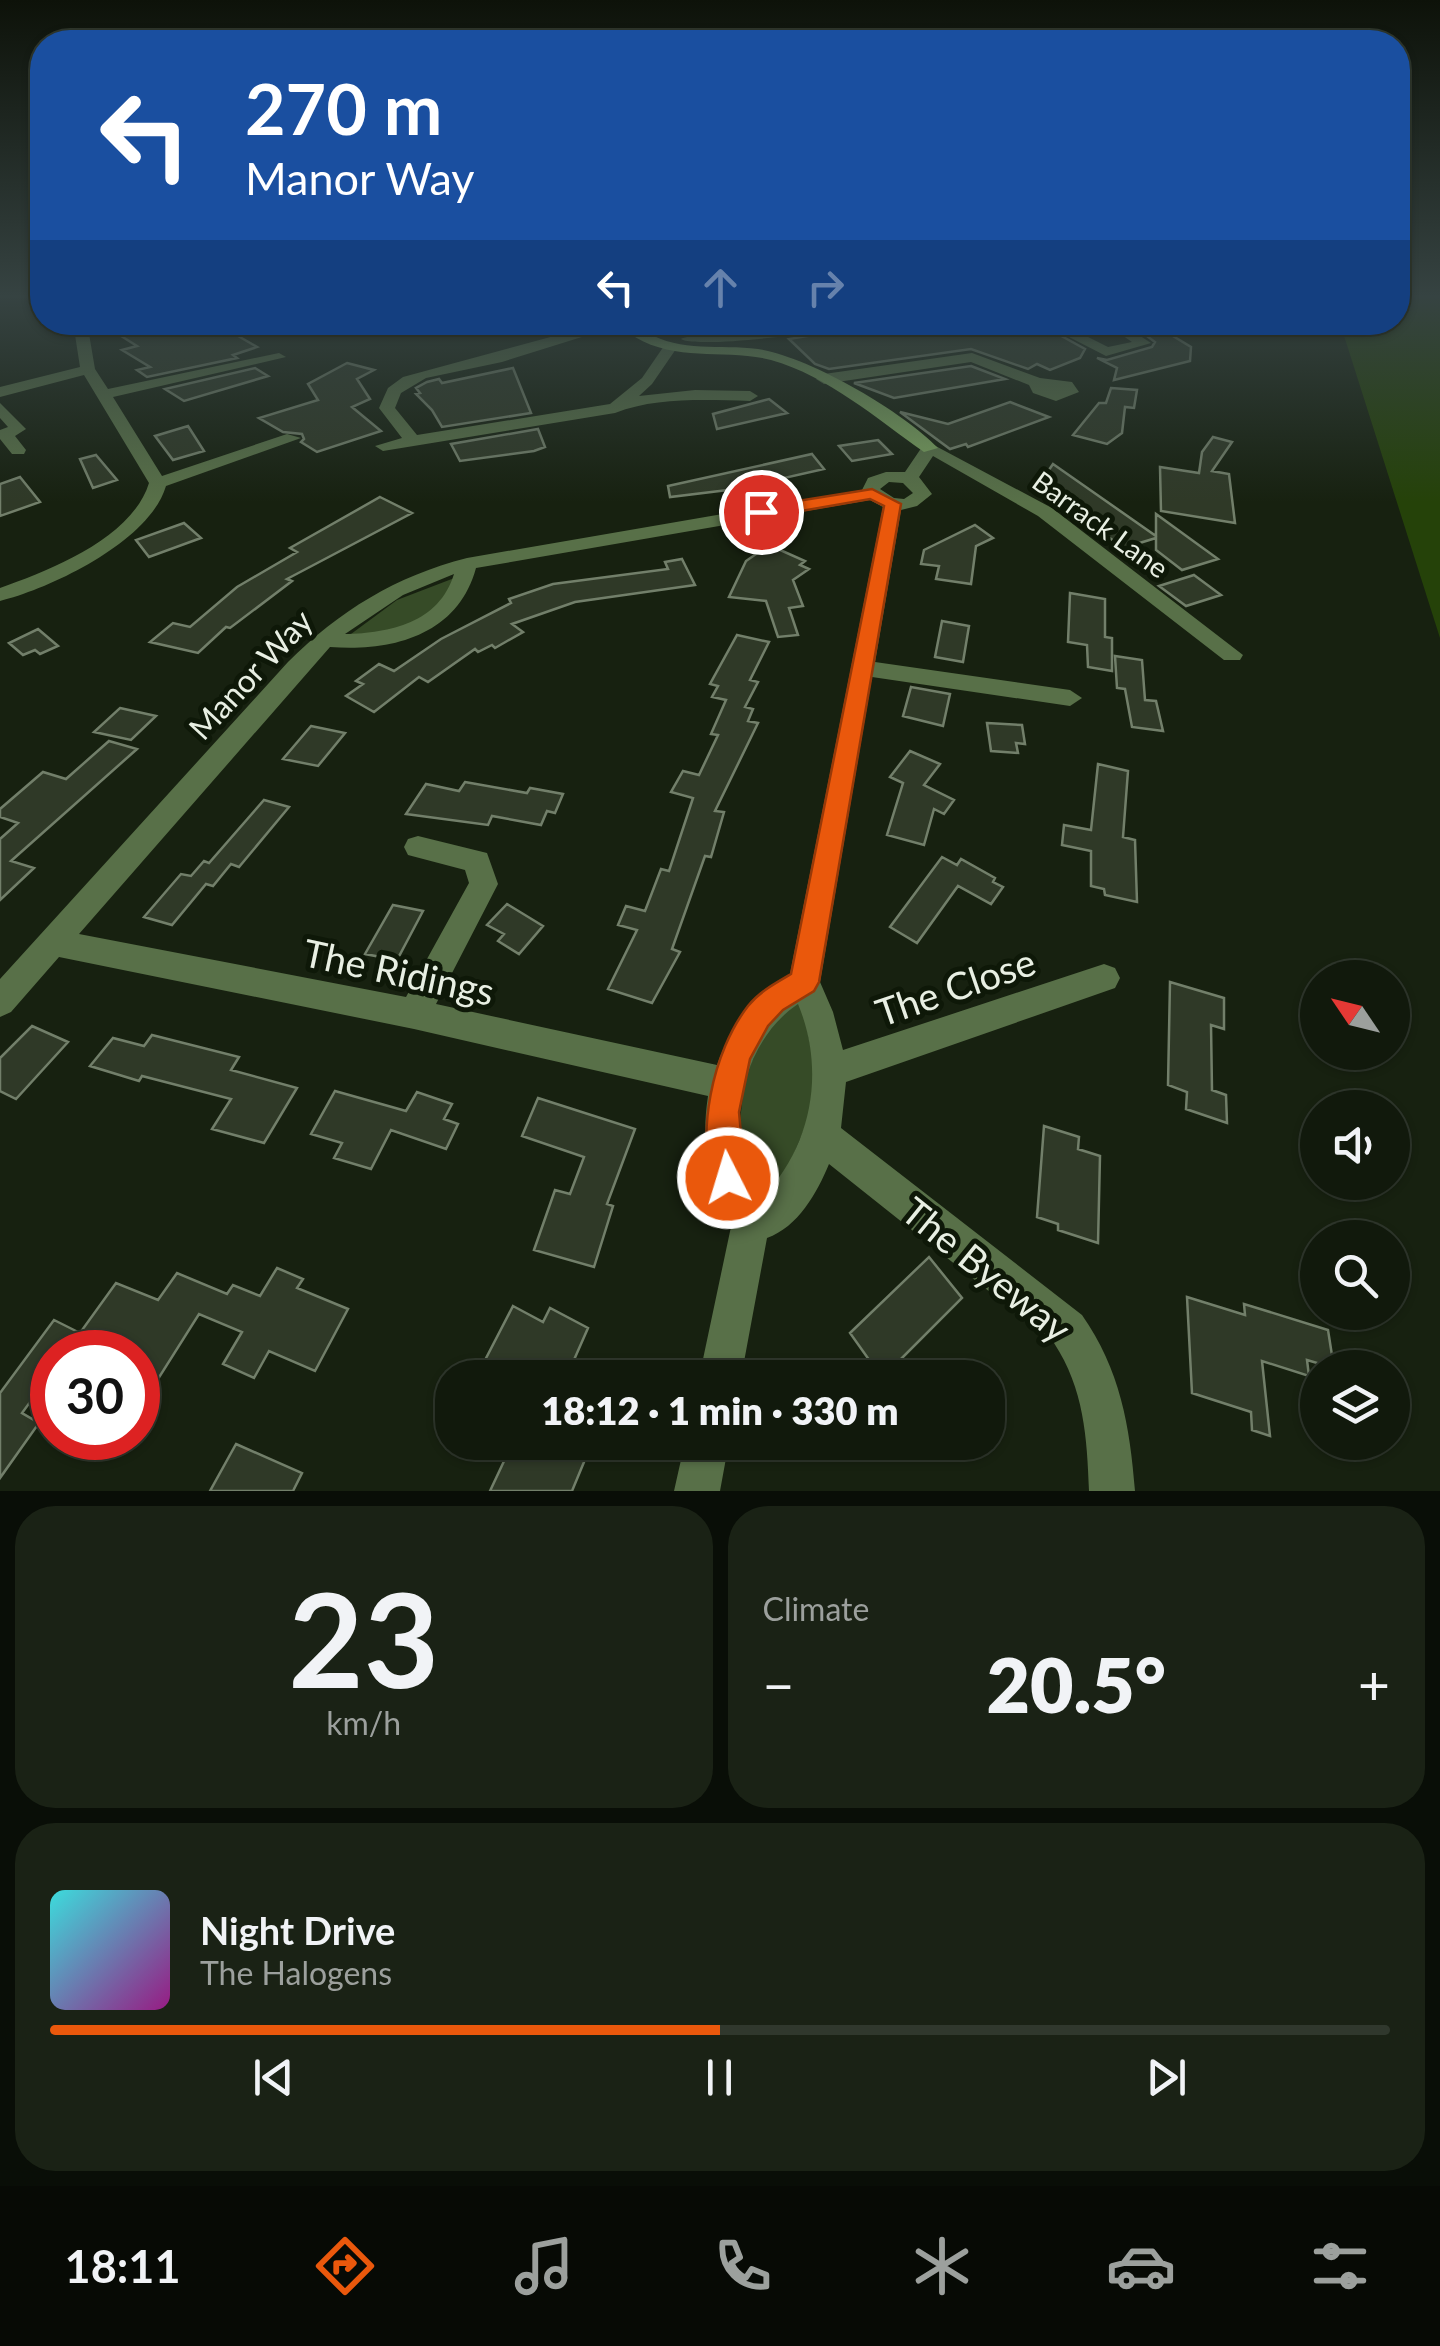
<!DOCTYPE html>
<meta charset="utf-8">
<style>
body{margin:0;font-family:Lato,sans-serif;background:#1a2215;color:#f1f3f6;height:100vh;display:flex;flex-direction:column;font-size:38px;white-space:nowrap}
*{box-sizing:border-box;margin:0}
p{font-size:32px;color:#9ca09d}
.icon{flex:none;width:55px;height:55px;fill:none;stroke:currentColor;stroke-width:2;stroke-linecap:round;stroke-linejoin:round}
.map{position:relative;height:1491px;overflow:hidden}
.sheet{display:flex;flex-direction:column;gap:15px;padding:15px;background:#090e07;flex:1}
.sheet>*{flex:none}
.hud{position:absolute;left:30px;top:30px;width:1380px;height:305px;border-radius:40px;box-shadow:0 2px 8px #0004,0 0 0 2px #30382d;background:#1a4fa0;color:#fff;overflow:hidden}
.needle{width:65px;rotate:305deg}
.buttons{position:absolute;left:1300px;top:960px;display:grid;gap:20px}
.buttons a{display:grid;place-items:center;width:110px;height:110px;border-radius:50%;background:#11190c;box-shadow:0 2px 8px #0004,0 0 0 2px #30382d;font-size:50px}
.speed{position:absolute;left:30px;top:1330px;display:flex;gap:20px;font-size:50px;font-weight:700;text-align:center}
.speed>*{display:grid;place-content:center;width:130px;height:130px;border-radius:50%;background:#11190c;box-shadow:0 2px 8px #0004,0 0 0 2px #30382d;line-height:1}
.speed .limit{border:15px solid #d22;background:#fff;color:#111}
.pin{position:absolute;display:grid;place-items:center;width:85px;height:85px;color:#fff;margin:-42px;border:5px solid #fff;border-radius:50%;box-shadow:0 2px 10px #0007}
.me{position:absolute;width:110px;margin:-55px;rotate:355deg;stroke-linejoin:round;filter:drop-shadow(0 0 8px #0008)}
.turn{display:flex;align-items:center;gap:35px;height:210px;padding:0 50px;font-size:45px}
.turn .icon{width:130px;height:130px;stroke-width:2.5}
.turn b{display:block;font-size:70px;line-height:85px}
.lanes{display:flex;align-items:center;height:95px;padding:0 50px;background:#0003;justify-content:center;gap:50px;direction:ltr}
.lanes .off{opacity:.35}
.big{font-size:75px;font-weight:800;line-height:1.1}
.sheet .card{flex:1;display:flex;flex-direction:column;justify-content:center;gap:15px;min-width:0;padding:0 35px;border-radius:40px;background:#1a2215}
.sheet .dial{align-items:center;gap:0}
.dial b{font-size:130px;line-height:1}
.song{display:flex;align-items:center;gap:30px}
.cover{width:120px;height:120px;border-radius:15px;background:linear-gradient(135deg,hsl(180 70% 55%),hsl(310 70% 35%))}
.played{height:10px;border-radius:5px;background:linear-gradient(90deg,#ea580c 50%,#30382d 50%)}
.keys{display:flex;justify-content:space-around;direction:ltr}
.heat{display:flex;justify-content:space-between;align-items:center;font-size:55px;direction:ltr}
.sheet .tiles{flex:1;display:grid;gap:15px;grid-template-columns:1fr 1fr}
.card:last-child{grid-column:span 2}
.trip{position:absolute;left:435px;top:1360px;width:570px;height:100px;border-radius:40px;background:#11190c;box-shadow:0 2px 8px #0004,0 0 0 2px #30382d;font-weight:800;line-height:100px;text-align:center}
.tab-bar{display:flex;height:160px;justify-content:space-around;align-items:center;background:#070a05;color:#9ca09d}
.tab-bar .icon{width:70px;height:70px}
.tab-bar .current{color:#ea580c}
.tab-bar b{font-size:45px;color:#f1f3f6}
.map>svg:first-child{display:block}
.green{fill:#364b27}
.water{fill:#254209}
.building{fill:#2f3927;stroke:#727f6a;stroke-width:2.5}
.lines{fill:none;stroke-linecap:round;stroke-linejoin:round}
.street{fill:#587048;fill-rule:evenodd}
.secondary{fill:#799f5e;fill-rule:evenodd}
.route{fill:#ea580c;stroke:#983908;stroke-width:2.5}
.labels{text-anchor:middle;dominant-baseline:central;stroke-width:10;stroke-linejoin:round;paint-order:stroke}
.far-street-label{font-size:28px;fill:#e8efe3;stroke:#0e1808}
.street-label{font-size:32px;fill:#e8efe3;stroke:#0e1808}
.near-street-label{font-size:38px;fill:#e8efe3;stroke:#0e1808}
</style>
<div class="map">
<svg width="1440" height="1491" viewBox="0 0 1440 1491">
<rect width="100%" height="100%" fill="#172110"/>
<!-- green -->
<path class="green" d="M457 577C443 619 392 635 351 634L397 600Z
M797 1002 803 1007 816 1076 808 1120 775 1198 757 1202 737 1146 745 1078 765 1031Z"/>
<!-- water -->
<path class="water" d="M1398 294H1440V638L1340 323 1398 322Z"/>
<!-- building -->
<path class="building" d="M99 322H214L257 347 233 355 237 358 147 377 137 370 150 367 122 350 137 346Z
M860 322H1036L1085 349 1080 358 1050 370 1037 364 1028 369 971 349 829 369 815 364 789 339 843 330Z
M1163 330 1191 347 1190 361 1114 380 1117 368 1097 358 1107 360 1152 347 1155 342 1143 333Z
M347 363 374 370 357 379 370 399 352 407 381 431 317 452 301 442 304 439 302 434 283 432 259 418 318 400 308 384Z
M971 366 1005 379 894 398 854 383Z
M255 368 268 376 184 401 165 389Z
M513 368 531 413 442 427 432 410 416 394 420 393 416 388 427 382 439 379 442 383Z
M1111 388 1137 390 1134 408 1125 407 1122 433 1107 444 1073 435 1099 403H1106Z
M769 399 787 413 717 429 713 414Z
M1010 402 1049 417 968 447 966 444 950 449 900 412 948 424Z
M188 426 204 451 173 460 155 436Z
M538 429 545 447 534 451 460 461 451 444Z
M1213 437 1232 442 1212 471 1229 474 1235 523 1161 511 1160 467 1199 473 1202 452Z
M878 440 892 454 852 461 839 446Z
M812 454 824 469 736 489 670 497 668 486Z
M96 455 117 480 93 488 80 459Z
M1053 464 1156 536V514L1218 559 1182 570 1156 550V538L1123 548 1094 526 1106 522 1044 477Z
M20 477 40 502 0 516V484Z
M380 497 412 513 287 579 292 581 230 628 226 627 198 653 150 642 173 623 190 627 237 587 297 552 290 548Z
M184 523 201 538 149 557 136 540Z
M975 525 993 538 976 546 971 584 936 579 939 566 921 564 924 550Z
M769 545 805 561 800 565 809 569 793 580 803 606 789 608 798 635 778 637 766 601 729 597 746 561Z
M682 559 695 585 575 602 512 624 523 632 495 648 492 645 478 652 475 649 428 682 419 677 374 712 346 696 363 684 356 681 379 664 394 671 441 639 511 603 509 599 553 584 668 569 665 562Z
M1194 575 1221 595 1186 606 1159 586Z
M1070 593 1105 599V637L1112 638V671L1088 667 1087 645 1068 642Z
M942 621 969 626 963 662 935 657Z
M38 629 58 646 40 654 35 650 23 655 9 643Z
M737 635 769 642 750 680 758 682 745 707 753 709 748 721 758 723 715 811 724 812 711 857 705 856 672 949 680 952 652 1003 608 989 637 930 618 925 626 906 645 911 661 869 669 871 693 798 671 792 683 771 699 775 718 735 711 734 726 700 712 697 718 686 710 684Z
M1115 656 1142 660 1145 700 1156 701 1163 731 1132 727 1125 689 1117 688Z
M911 687 950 694 943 726 903 716Z
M120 708 156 716 131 740 94 732Z
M987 723 1022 725 1025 744 1016 743 1018 753 991 751Z
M311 726 345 733 318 766 283 759Z
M109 741 137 749 11 861 34 868 0 900V839L18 823 0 817V809L43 772 66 779Z
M910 751 940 764 924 785 954 800 944 814 934 809 924 845 887 835 903 783 890 777Z
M1098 764 1128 771 1123 837 1135 840 1137 902 1105 895 1104 889 1091 886V851L1062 845 1064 825 1091 830Z
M465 782 527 793 530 788 563 794 555 813 547 811 541 825 492 816 488 825 406 814 426 784 459 791Z
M264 800 289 807 239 867 231 864 213 886 206 884 172 925 144 917 181 874 191 876 204 861 209 863Z
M942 857 957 865 961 859 995 878 993 882 1003 887 991 904 958 886 917 943 890 927Z
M507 904 543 926 519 954 498 941 504 934 487 925Z
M393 905 423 911 397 960 365 954Z
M1170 982 1224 998V1029L1211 1025 1212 1090 1226 1095 1227 1123 1186 1109 1187 1092 1168 1085Z
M32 1026 68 1042 16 1099 0 1091V1058Z
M152 1035 239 1057 231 1070 297 1088 264 1143 212 1129 231 1099 142 1076 139 1081 90 1066 113 1038 144 1046Z
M335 1091 406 1111 417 1092 452 1104 444 1119 458 1124 446 1149 391 1130 371 1169 334 1158 342 1143 311 1134Z
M538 1098 635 1129 607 1204 613 1206 594 1267 534 1250 555 1190 570 1194 584 1157 522 1136Z
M1044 1126 1079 1137 1078 1149 1100 1156 1098 1243 1058 1230V1224L1037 1217Z
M929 1257 962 1298 882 1378 850 1333Z
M277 1268 303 1279 297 1288 348 1309 315 1371 269 1351 254 1378 223 1364 242 1332 199 1314 153 1387 138 1380V1352H52V1372L22 1413 39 1423 0 1478V1393L54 1320 80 1333 116 1283 158 1300 177 1273 227 1294 233 1285 260 1296Z
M1187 1297 1245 1315 1244 1304 1328 1330 1334 1368 1307 1360 1309 1376 1262 1361 1270 1436 1252 1430 1251 1412 1192 1393Z
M513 1306 543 1322 550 1308 588 1328 566 1378H507L483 1364Z
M513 1442H549L584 1462 572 1491H490Z
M236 1444 302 1473 293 1491H210Z"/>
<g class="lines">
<!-- street -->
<path class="street" d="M73 322H87L95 369 108 389 279 353 286 357 113 397 162 476 287 434 301 438 166 486C150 541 52 588 0 601V588C51 570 132 538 149 483L84 375 0 397V387L80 367Z
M815 322H856C838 332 697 349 681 339 688 334 796 325 815 322Z
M1040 322H1058L1108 347 1132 342 1103 322H1119L1151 343 1106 356Z
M580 329 587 333 585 336 502 362 426 378 401 393 395 408 417 435 610 404 642 378 664 346 669 345 676 349 652 384 639 396 695 390 750 391 758 396 750 401C706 400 656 397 615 413L383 451 375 446 402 438 379 408 388 388 403 377Z
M972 353 1040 378 1072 382 1079 392 1056 401 1033 393 1029 385 971 362 824 384 816 379 824 374Z
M0 403 26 429 15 436 26 450 24 454H12L0 439V430L8 427 0 418Z
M930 443 1052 508 1243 655 1240 660H1224L1038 516 933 456 919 477 932 494 917 506 901 510 875 662 1070 690 1082 698 1070 706 872 677 820 982 833 1012 843 1050 1104 964 1115 968 1120 978 1115 988 846 1082 841 1128 1082 1315C1120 1369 1130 1426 1135 1491H1089C1087 1437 1084 1389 1054 1343L829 1164C817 1193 798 1227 767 1238L741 1378H699L732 1222C707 1182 701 1142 708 1096L414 1029 59 957 11 1012 0 1017V979L288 662C339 611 396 576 467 558L862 490 868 478 886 472H905L924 444ZM889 482 903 483 913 493 904 499 894 498 880 489ZM870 500 883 507 790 974C755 996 731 1025 717 1065L436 1004 498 884 487 853 418 836 408 839 404 847 408 855 465 870 469 883 406 997 79 934 330 647C392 652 458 635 476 568ZM454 574C439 623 390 633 345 634L403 595ZM798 1004C826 1071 812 1147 761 1199 722 1141 738 1044 798 1004Z
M685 1442H729L720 1491H674Z"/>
<!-- secondary -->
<path class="secondary" d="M628 322H642L646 332C682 353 719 344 758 349 808 356 904 412 938 448L924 452C877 419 828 376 771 360 725 348 679 363 635 337Z"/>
</g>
<!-- sky -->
<linearGradient id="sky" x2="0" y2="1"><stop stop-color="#0d1209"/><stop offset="0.59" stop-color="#364342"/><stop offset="1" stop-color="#364342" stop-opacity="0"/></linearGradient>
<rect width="1440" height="502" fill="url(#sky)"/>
<!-- route -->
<path class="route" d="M872 489 901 504 819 982 814 991 783 1010 768 1026 750 1059 739 1112 745 1178 740 1190 728 1195 716 1190C694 1136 713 1051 748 1006 760 991 776 983 791 974L884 506 870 499 761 518 753 512 761 507Z"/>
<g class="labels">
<!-- far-street labels -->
<g class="far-street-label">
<text transform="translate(1101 524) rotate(36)">Barrack Lane</text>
</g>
<!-- street labels -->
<g class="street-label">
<text transform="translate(250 674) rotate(-47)">Manor Way</text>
</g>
<!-- near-street labels -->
<g class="near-street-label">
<text transform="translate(399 971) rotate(12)">The Ridings</text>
<text transform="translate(955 986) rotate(-19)">The Close</text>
<text transform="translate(987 1269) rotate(39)">The Byeway</text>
</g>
</g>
</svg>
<div class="buttons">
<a><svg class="needle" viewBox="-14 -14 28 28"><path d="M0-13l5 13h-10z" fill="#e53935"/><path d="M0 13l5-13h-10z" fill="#9ca09d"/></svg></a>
<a><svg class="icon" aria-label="sound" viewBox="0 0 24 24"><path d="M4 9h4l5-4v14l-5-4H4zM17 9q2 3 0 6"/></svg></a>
<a><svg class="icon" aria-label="search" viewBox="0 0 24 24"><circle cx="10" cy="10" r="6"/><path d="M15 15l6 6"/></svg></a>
<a><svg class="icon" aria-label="layers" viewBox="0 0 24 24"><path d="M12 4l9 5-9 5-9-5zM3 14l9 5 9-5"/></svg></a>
</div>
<div class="speed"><div class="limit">30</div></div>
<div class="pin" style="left:761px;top:512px;background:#d93025"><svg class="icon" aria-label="arrive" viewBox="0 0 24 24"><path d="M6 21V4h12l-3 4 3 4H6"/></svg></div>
<svg class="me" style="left:728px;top:1178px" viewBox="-20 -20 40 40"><circle r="17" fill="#ea580c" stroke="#fff" stroke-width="3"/><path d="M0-11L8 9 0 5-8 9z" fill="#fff"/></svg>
<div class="trip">18:12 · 1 min · 330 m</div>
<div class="hud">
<div class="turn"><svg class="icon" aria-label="left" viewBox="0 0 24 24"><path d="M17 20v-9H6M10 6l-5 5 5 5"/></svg><div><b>270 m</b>Manor Way</div></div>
<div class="lanes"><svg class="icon" aria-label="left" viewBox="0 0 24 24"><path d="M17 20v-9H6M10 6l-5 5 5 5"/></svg><svg class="icon off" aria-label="ahead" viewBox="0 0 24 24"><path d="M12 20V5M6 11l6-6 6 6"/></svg><svg class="icon off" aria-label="right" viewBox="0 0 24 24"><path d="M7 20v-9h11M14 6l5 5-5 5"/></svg></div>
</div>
</div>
<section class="sheet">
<div class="tiles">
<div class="card dial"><b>23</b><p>km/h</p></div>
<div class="card"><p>Climate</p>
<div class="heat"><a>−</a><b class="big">20.5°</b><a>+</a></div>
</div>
<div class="card">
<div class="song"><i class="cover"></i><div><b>Night Drive</b><p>The Halogens</p></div></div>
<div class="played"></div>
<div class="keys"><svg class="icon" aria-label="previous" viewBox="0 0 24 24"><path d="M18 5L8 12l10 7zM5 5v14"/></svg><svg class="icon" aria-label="pause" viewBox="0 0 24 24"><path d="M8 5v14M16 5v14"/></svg><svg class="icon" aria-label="next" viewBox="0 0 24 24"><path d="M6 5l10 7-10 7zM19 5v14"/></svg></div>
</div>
</div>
</section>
<nav class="tab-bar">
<b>18:11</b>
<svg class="icon current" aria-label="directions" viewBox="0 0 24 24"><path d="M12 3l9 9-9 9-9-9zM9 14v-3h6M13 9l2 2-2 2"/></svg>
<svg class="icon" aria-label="music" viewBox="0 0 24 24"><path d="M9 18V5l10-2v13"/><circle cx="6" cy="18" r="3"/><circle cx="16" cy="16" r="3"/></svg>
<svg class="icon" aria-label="phone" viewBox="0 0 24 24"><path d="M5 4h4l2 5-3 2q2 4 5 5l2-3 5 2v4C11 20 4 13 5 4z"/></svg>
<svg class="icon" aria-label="climate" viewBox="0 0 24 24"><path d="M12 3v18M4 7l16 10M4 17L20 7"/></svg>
<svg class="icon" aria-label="car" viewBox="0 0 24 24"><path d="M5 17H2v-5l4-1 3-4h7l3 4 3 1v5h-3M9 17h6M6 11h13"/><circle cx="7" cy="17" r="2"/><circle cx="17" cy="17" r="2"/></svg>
<svg class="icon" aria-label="filters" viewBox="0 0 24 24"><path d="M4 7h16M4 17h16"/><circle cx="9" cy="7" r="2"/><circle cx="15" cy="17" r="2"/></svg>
</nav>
